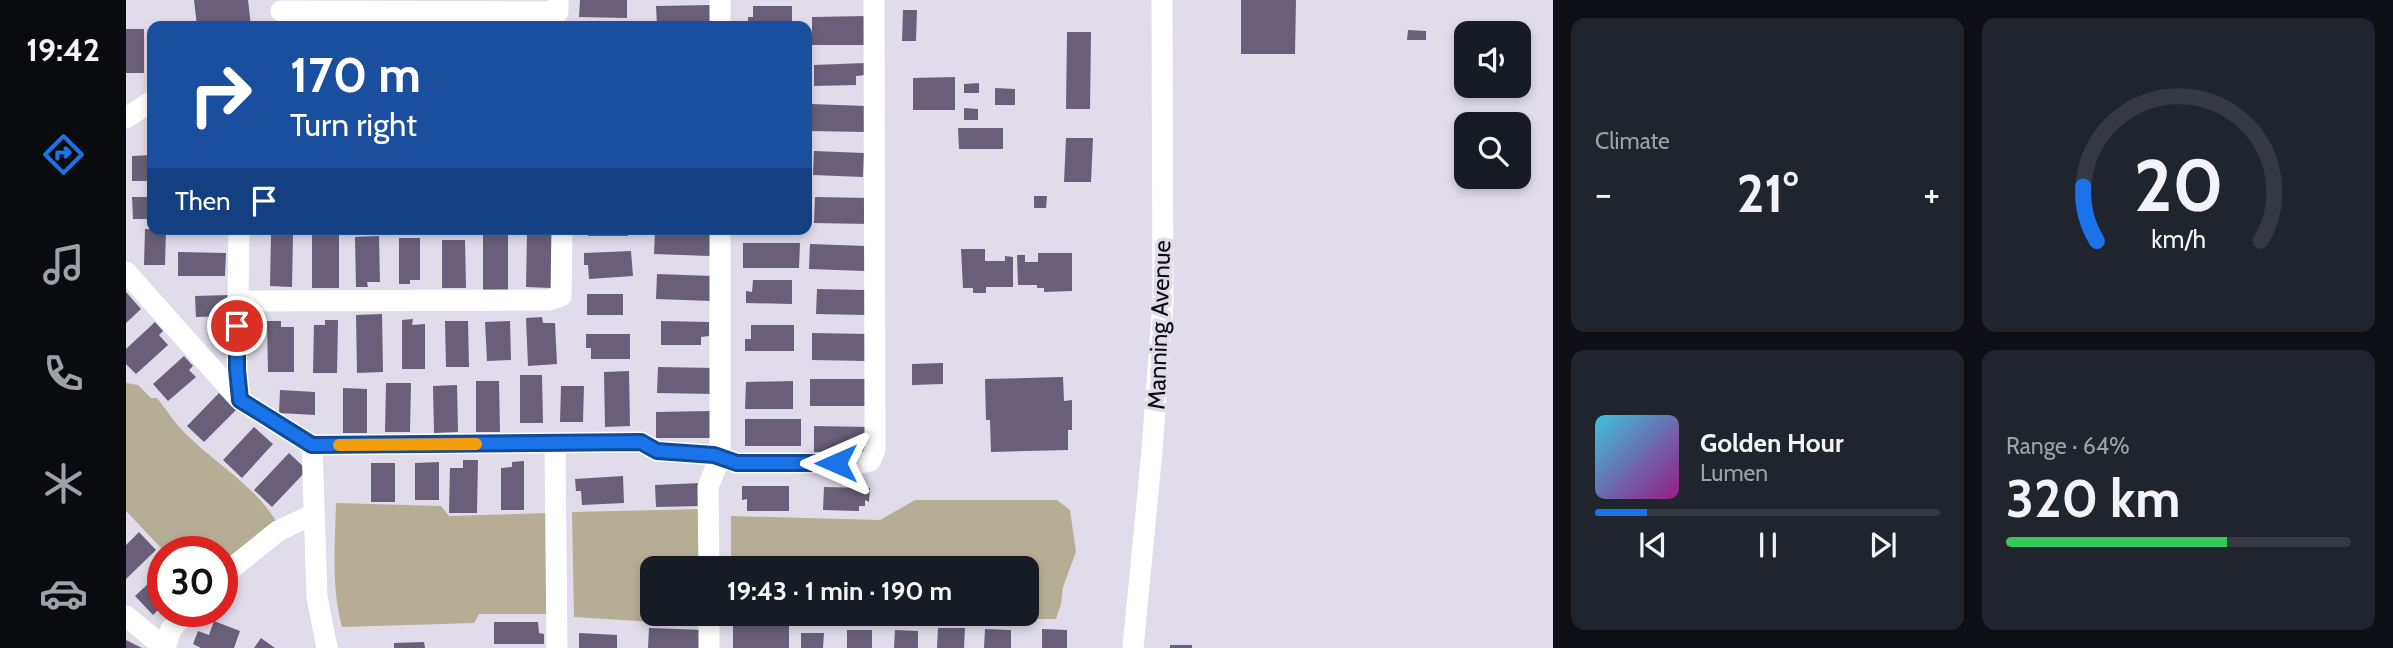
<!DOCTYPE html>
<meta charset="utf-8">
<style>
body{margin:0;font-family:Cabin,sans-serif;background:#20242c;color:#f1f3f6;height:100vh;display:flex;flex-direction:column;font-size:26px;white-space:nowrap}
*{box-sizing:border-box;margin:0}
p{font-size:23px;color:#9ea1a6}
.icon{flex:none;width:38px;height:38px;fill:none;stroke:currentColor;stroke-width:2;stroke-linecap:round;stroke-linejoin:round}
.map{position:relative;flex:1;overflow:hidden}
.side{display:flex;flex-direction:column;gap:18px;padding:18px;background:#0d0f14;width:840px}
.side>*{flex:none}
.top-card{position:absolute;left:21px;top:21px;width:665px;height:214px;border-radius:14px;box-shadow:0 4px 10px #0003;background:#1a4fa0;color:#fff;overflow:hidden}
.fabs{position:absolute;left:1328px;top:21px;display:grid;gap:14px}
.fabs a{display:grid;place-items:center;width:77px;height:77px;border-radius:14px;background:#171b24;box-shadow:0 4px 10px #0003;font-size:35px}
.speed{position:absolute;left:21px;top:536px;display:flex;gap:14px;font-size:35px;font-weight:700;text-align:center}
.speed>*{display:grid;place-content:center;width:91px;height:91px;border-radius:50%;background:#171b24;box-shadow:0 4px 10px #0003;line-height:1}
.speed .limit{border:10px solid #d22;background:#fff;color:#111}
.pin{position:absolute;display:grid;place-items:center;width:60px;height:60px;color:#fff;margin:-30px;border:4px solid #fff;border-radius:50%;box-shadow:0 2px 7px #0007}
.me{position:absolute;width:77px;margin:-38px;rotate:270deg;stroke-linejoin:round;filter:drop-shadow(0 0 5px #0008)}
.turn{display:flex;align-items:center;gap:24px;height:147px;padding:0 28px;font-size:32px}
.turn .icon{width:91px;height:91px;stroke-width:2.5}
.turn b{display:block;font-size:49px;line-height:60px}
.then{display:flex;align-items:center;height:66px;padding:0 28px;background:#0003;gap:14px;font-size:26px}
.big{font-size:52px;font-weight:700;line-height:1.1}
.side .widget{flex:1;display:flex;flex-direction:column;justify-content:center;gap:10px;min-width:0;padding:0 24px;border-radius:14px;background:#20242c}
.side .dial{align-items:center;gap:0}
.dial svg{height:182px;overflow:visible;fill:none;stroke:#363941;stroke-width:7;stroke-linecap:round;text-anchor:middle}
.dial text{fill:#f1f3f6;stroke:none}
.song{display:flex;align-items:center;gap:21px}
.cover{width:84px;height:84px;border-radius:10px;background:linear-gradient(135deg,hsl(190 70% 55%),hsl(310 70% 35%))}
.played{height:7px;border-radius:4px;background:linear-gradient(90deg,#1a73e8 15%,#363941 15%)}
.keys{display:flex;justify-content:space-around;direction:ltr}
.heat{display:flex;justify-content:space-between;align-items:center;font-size:38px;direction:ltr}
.charge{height:10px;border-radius:5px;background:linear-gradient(90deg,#34c759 64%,#363941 0)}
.side .tiles{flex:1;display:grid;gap:18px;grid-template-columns:repeat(2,1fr)}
.trip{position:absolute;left:514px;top:556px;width:399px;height:70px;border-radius:14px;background:#171b24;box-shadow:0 4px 10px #0003;font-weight:700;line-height:70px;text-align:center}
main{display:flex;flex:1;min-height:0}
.tabs{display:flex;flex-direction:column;width:126px;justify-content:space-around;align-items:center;background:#090b0e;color:#9ea1a6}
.tabs .icon{width:49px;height:49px}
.tabs .selected{color:#1a73e8}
.tabs b{font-size:32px;color:#f1f3f6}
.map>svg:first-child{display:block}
.green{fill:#b5ae95}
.building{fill:#695f7a}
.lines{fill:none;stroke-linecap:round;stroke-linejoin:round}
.street{stroke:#fff;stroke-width:21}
.route-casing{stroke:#114b97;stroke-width:18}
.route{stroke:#1a73e8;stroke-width:12}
.slow{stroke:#f59e0b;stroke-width:12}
.labels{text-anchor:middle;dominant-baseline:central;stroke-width:7;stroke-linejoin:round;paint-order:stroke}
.street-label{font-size:24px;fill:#0c0b0f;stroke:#e1dcea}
</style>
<main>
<nav class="tabs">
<b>19:42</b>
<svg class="icon selected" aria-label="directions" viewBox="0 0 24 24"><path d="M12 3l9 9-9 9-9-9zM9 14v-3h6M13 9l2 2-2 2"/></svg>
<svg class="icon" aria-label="music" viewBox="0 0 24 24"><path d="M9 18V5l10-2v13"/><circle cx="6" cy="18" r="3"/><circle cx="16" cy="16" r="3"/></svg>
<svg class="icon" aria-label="phone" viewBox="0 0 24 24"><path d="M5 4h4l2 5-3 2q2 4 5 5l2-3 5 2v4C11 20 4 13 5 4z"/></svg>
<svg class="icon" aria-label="climate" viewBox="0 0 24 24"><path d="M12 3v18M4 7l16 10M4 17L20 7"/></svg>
<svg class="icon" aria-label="car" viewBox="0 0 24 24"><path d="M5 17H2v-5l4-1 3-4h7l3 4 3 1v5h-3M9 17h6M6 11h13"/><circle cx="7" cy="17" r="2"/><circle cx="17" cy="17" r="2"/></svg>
</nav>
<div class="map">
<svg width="1427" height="648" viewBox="0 0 1427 648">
<rect width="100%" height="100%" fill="#e1dcea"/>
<!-- green -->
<path class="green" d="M0 383 12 385 25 398H31C40 409 48 422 58 432 87 462 130 486 151 523L96 567V551H38L0 511Z
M789 500H931L944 510 950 552 937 587 935 604 930 619H662L606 617V614H901V569H605V516L754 520Z
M210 503 315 506 323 516 424 513 422 614H353L348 623 216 627C205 586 209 545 210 503Z
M578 509 577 569H527V614H577L576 625 448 617 446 512Z"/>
<!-- building -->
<path class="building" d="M68 0H122L125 26H71Z
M454 0H501V18L453 17Z
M1115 0H1170L1169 54H1115Z
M585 5V26H531L530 6Z
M627 6H666V26H622V17H627Z
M777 10H791L790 41H776Z
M741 16V45H686V17Z
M0 29H18V73H0Z
M1282 30 1300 31V40H1281Z
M941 32H965L964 109H940Z
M739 63 740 75 730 76V85L688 86V65Z
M829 77V110H787V78Z
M853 83V93H838V84Z
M869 88 889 89V105H869Z
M685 104 740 106 739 132 684 131Z
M838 108 852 109V120H838Z
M832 128H877V149H833Z
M940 138H967L965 182H938Z
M688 151 738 153 737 177 687 175Z
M26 155V181H6V156Z
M908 196H921L920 208H908Z
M6 197H26V219H7Z
M689 197 743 198 742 224 688 223Z
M19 229 40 230 39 265H18Z
M463 229H502V236H462Z
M529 230 585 232 584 256 528 254Z
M186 231H213V288H186Z
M401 233 426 234 425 288 400 287Z
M145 234 167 235 166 287 144 286Z
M357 235H382V291H357Z
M253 236 254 282H241L242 287H230L229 237Z
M273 238H294V280H284V284H273Z
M316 240H339L340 288H316Z
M617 243H674L673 268H617Z
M684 244 740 246 739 271 683 269Z
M835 249H859V261H879V256L887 257V287H860V293H847V288H837Z
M505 251 507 276 463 279 462 265H458V253Z
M52 252 100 253 99 276H52Z
M912 253H946V291L918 292V288H911V285H892L891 255H899V262H912Z
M531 274 586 276 585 301 530 299Z
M627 280H666V304L620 303V291L626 292Z
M691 289 739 290V315L690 314Z
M0 292 15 309 0 323Z
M461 294H497V315H461Z
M103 295V316L70 317 69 296Z
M256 314 257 372 231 373 230 315Z
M416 317 417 323H429L431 364 402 366 400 318Z
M287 319 286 325 299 324V369H276V320Z
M199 320H212L211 373H187L188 325H199Z
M141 321H155V327H168V372H142Z
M319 321H342L343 367H320Z
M384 321 385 360 361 361 359 322Z
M535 321 583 322V336L575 337V345H535Z
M29 322 37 331 33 335 42 345 10 374 0 364V349Z
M625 325H668V351H619V339H625Z
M686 333 741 334 740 361 686 360Z
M460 334H504V359H465V348H460Z
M58 356 67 366 63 370 70 377 42 401 27 384Z
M817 363V384L786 385V364Z
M532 367 587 368V394L531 393Z
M503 371 504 426 479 427 478 372Z
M394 375H416L417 423H394Z
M937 377 938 401 946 400V430H942V450L865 452 864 420H860L859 379Z
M684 379H740V406H684Z
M350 381H373L374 432H350Z
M667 381V409H619L620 382Z
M260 383H285L284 432H259Z
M331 385 332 432 308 433 307 386Z
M435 386H458L457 422H434Z
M217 388 241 389V433H217Z
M154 390 189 392V415L153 413Z
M93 393 110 410 78 442 61 426Z
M586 411V438H530V412Z
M619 419H675V446H619Z
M688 426 742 427V454L688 452Z
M128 427 147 444 116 478 97 460Z
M163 453 181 470 146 507 128 490Z
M337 460H352L351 513H323L324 468H337Z
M398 461V510H375V468L386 467V462Z
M313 462V500H289V463Z
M245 463H269V502H245Z
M497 476 498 503 456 505 455 491H450L449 479Z
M575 483V506L530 507 529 485Z
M616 486H663V511H621V499L616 500Z
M698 487 744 488 743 502 739 500V506H733V511L697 510Z
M13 532 30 550 0 579V545Z
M37 570V605L27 615 9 596Z
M88 621 114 631 108 648H75L67 644 72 631 83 635Z
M368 622H412L413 633 418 634V644H368Z
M607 626H663V648H607Z
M523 628 577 630 576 648H522Z
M812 628H839L838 648H811Z
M859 629 885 630V648H858Z
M916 629 941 630V648H916Z
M721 630H746V648H721Z
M769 630 792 631V648H768Z
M453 633 491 635V648H453Z
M675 633H698L697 648H675Z
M135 638 149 648H128Z
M0 640 16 648H0Z
M298 642 299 648H268V643Z
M1044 645H1066V648H1044Z"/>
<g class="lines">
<!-- street -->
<path class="street" d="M155 11 432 12V0
M594 26V0
M0 118 26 101
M113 229 111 369 114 400 186 445 191 597 201 648
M0 272 114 400
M111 301 423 300 435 296 436 229
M429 444 431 648
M186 445 515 442 531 451 588 455 611 463H735L744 461 749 450V436L748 0
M583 569 582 487 594 457V229
M96 576 152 531 188 514
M583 614V648
M0 616 39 648
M39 648 45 629 62 611
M1007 648 1026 451 1037 302 1036 0"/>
</g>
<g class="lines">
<defs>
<path id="route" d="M111 326V369L114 400 186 445 515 442 531 451 588 455 611 463H710"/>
</defs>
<!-- route casing -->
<use href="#route" class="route-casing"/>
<!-- route -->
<use href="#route" class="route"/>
<!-- slow -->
<path class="slow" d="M213 445 350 444"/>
</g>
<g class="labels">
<!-- street labels -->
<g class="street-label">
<text transform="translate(1033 325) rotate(-88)">Manning Avenue</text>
</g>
</g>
</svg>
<div class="fabs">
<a><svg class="icon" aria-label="sound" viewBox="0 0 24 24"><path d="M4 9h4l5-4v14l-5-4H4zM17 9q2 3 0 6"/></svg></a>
<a><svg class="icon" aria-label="search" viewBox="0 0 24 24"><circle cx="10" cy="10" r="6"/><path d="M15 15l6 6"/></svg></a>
</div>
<div class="speed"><div class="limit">30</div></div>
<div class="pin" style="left:111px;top:326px;background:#d93025"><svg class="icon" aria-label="arrive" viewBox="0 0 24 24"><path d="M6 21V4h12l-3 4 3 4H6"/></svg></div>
<svg class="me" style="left:710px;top:463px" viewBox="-20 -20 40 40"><path d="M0-17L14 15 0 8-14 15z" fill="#1a73e8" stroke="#fff" stroke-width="4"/></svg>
<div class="trip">19:43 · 1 min · 190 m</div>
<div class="top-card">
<div class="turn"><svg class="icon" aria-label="right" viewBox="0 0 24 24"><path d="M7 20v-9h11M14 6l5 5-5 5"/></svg><div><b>170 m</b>Turn right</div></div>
<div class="then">Then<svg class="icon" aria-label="arrive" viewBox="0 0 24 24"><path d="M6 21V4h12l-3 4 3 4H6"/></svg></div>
</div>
</div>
<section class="side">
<div class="tiles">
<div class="widget"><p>Climate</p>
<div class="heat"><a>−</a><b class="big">21°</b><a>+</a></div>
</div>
<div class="widget dial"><svg viewBox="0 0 100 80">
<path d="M14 69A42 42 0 1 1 86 69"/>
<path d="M14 69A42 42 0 0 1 8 45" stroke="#1a73e8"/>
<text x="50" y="56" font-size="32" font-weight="700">20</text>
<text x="50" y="72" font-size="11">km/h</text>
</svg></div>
<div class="widget">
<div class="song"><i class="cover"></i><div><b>Golden Hour</b><p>Lumen</p></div></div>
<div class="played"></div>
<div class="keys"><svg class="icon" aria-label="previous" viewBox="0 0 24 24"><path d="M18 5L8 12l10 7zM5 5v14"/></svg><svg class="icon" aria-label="pause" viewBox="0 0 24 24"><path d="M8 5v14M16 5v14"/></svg><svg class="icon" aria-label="next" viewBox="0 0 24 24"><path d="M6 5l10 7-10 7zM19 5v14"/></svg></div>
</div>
<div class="widget"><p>Range · 64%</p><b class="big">320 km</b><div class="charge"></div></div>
</div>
</section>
</main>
